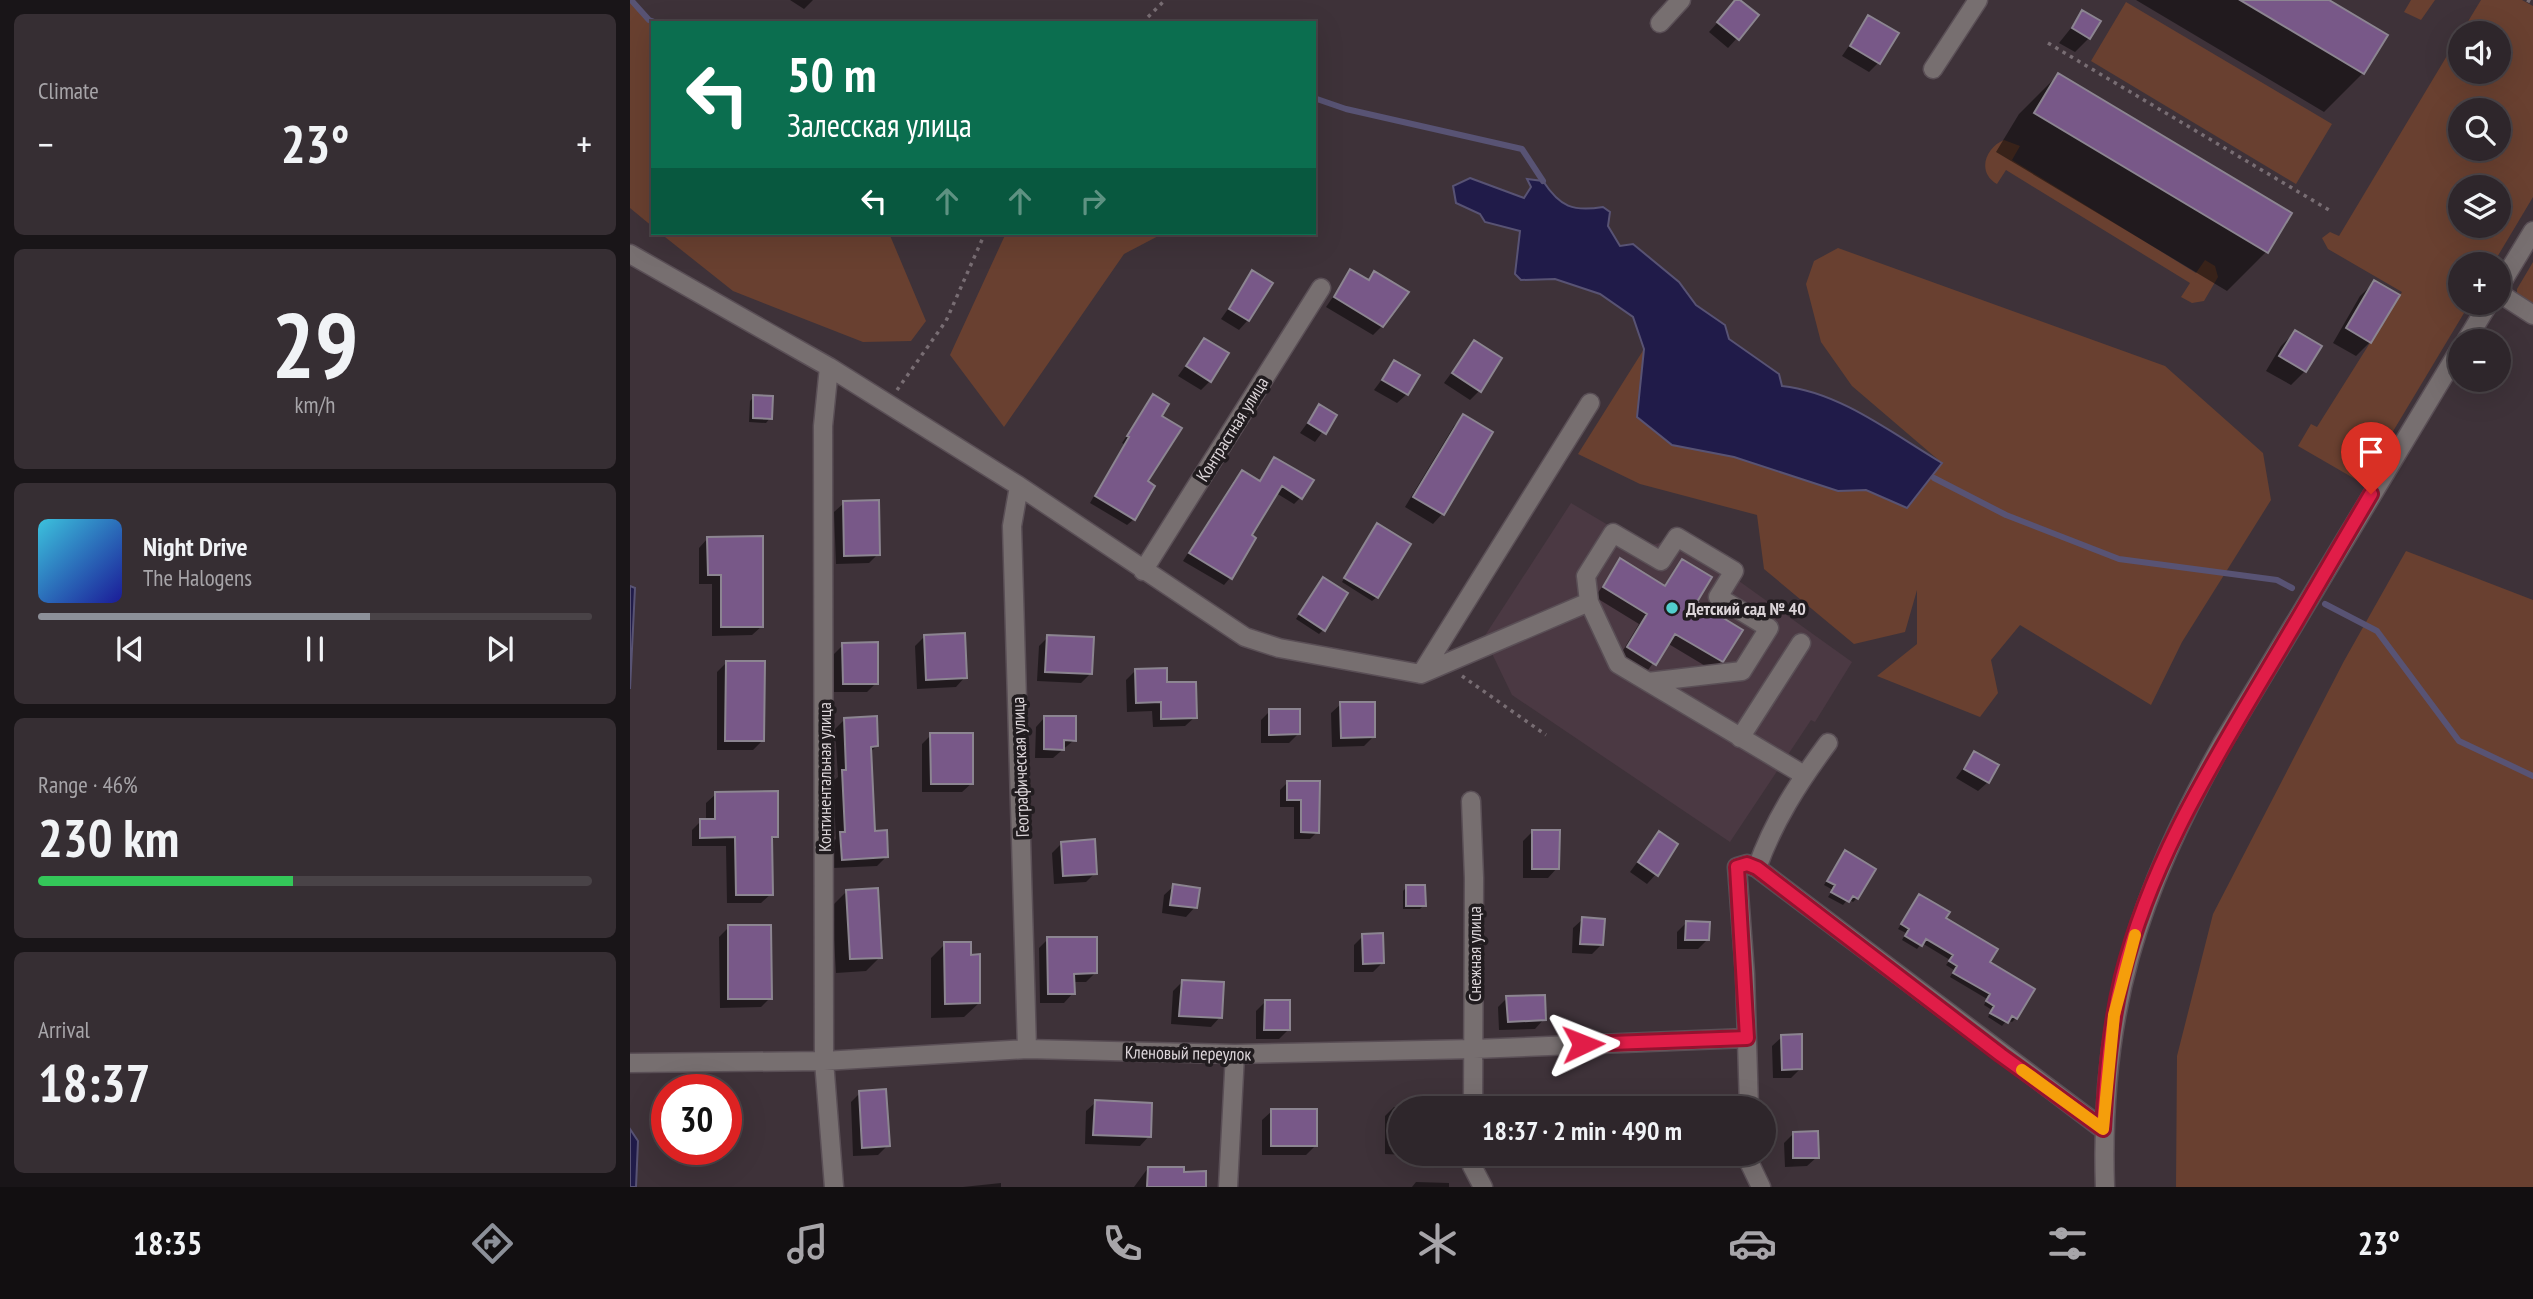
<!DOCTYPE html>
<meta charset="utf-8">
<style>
body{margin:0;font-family:"PT Sans Narrow",sans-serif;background:#362e33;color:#f1f3f6;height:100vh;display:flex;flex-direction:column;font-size:26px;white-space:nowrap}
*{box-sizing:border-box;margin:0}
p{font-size:23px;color:#a7a5a9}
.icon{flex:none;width:38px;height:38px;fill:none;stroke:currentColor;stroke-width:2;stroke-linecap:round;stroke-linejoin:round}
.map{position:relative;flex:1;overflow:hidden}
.side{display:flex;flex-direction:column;gap:14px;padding:14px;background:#191518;width:630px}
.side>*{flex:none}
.hud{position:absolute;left:21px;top:21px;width:665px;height:214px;border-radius:0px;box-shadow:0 7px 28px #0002,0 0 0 2px #494347;background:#0b6e4f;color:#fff;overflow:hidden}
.tools{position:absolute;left:1818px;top:21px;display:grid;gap:14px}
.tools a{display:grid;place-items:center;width:63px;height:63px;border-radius:50%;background:#2e262b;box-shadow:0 7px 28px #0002,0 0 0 2px #494347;font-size:35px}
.speed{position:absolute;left:21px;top:1074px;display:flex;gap:14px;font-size:35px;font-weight:700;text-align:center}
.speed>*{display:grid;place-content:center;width:91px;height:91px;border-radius:50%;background:#2e262b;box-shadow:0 7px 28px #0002,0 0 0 2px #494347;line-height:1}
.speed .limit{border:10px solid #d22;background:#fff;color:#111}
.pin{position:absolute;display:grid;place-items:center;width:60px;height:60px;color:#fff;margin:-72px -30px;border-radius:50% 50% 50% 0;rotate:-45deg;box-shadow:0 0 7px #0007}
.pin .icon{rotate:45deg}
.me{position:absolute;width:77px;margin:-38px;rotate:88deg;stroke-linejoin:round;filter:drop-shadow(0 0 5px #0008)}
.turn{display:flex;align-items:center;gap:24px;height:147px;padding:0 21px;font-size:32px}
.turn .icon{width:91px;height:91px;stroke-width:2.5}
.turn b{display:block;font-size:49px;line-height:60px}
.lanes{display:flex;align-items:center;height:66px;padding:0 21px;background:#0003;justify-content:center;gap:35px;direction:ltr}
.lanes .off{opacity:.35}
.big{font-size:52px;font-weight:800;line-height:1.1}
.side .widget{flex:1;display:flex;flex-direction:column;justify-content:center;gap:10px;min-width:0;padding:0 24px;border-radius:10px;background:#362e33}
.side .dial{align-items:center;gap:0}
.dial b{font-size:91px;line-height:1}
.song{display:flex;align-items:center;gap:21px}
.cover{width:84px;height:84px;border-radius:10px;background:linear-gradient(135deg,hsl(190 70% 55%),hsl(240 70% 35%))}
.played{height:7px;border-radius:4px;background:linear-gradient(90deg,#8c9099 60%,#494347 60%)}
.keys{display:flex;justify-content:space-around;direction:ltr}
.heat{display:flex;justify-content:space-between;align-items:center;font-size:38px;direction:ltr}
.charge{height:10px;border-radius:5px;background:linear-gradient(90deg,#34c759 46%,#494347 0)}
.trip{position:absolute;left:758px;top:1096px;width:388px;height:70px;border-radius:35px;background:#2e262b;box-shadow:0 7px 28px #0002,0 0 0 2px #494347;font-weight:800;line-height:70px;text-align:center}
.tabs{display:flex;height:112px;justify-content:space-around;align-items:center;background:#120f11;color:#a7a5a9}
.tabs .icon{width:49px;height:49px}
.tabs .active{color:#8c9099}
.tabs b{font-size:32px;color:#f1f3f6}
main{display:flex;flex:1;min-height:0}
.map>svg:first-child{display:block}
.built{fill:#4b3943}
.green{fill:#694030;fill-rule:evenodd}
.water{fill:#201b49;stroke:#585374;stroke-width:2}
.shadow{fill:#0007}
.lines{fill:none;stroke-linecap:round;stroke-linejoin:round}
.stream{stroke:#585374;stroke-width:6}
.building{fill:#785888;stroke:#8c8591;stroke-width:2}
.minor-casing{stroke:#5a4f56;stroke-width:21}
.path{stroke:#786d73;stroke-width:3.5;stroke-dasharray:3.5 5;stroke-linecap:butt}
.minor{stroke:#776f70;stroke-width:18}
.route-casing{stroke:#92132f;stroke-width:18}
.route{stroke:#e11d48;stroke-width:12}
.slow{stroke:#f59e0b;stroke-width:12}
.poi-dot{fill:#52cdcd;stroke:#211c1f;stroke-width:2.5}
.labels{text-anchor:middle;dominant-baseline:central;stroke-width:7;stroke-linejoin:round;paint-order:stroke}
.street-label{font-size:18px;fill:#dcd5d9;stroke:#211c1f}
.poi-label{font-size:18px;font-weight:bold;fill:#dcd5d9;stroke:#211c1f;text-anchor:start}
</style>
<main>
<section class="side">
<div class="widget"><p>Climate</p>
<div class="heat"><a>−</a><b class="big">23°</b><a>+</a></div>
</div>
<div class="widget dial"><b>29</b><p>km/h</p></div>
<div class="widget">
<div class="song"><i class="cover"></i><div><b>Night Drive</b><p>The Halogens</p></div></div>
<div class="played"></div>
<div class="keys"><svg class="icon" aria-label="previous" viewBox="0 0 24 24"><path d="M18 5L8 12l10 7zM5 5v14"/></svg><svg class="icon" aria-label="pause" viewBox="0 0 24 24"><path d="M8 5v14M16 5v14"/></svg><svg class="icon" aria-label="next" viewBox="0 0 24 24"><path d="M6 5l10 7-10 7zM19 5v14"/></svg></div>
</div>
<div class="widget"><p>Range · 46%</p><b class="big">230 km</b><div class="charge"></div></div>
<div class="widget"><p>Arrival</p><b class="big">18:37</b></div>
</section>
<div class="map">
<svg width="1903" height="1187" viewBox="0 0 1903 1187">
<rect width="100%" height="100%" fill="#3e3239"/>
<!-- built -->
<path class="built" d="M941 503 1015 547 1046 538 1105 574 1109 581 1222 662 1185 722 1181 720 1100 842 882 695 854 637Z"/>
<!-- green -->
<path class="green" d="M0 0 18 20 27 23H23V227L0 208Z
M1781 0H1805L1791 20 1774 12Z
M1851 0H1892L1903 6V197L1863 264H1830V303H1840L1732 483 1668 446 1681 424 1687 427 1772 292 1698 249 1692 238 1700 232 1709 236 1830 34V72H1869V33H1831ZM1869 110V149H1830V110ZM1869 187V226H1830V187Z
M1496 2 1702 124 1666 184 1461 61Z
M1374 140 1390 146 1382 160 1566 273 1575 260 1585 266 1588 277 1574 301 1562 303 1551 297 1560 283 1376 170 1367 184C1346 172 1356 147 1374 140Z
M30 233H259L296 321 281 341 233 342 103 291Z
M376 233H534L494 254 374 427 320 355Z
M1208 248 1535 366 1633 453 1641 500 1552 642 1521 705 1390 625 1361 660 1368 693 1350 717 1247 676 1287 644V590L1275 632 1224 644 1134 569 1127 515 1010 484 948 454 1014 349 1008 417 1042 445 1104 457 1208 491 1236 490 1312 463 1222 386 1191 342 1176 284 1184 261Z
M1903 262V311L1887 303V289Z
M1776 551 1903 600V1187H1546L1547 1056 1583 914 1714 661Z"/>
<!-- water -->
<path class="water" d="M840 178 894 198 901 187 897 179 913 181C930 207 943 212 973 207L980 212 978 226 990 246 1003 244 1049 282 1066 305 1095 325 1099 339 1149 374 1152 386C1210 392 1263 434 1312 463L1277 508 1236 490 1208 491 1104 457 1042 445 1007 417 1014 349 1003 317 970 294 925 279 891 280 885 274 890 231 855 222 850 214 826 203 823 186Z
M0 586 5 588 0 689Z
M0 1129 8 1141 6 1187H0Z"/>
<!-- shadow -->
<path class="shadow" d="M160 0H183L174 9Z
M1108 0 1127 16 1098 48 1079 32Z
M1506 0H1695L1733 73 1694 112Z
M1453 13 1459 38 1445 52 1429 43Z
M1239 17 1248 63 1239 72 1212 56Z
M1428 75 1636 252 1597 291 1366 152 1389 114Z
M721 271 736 281 745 273 752 326 743 335 696 307Z
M623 273 618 320 609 330 591 319Z
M1745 282 1740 342 1726 356 1703 343 1730 296Z
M1665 332 1675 371 1661 385 1636 371 1651 346Z
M574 340 580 381 571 390 548 376Z
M844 342 849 391 840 400 814 383Z
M765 362 777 394 767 403 744 390Z
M524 396 530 416 515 482 504 519 497 525 460 503 494 444 492 443Z
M124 397 140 418 136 423 119 422 120 401Z
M689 407 704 416 685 442 670 433Z
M834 416 861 432 812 514 803 524 775 507 824 426Z
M645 459 671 497 664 504 646 493 620 536 600 578 594 585 553 561 605 479 612 472 628 482Z
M214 503 248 554 239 563 206 564 204 512Z
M743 530 747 597 742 601 712 582Z
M78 538 132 626 122 635 82 636V584H69V548Z
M990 561 1033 587 1052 561 1065 602 1092 661 1082 670 1037 643 1016 673 989 657 1009 624 965 597Z
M693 579V630L689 634 666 619Z
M294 637 335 677 326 687 287 689 285 646Z
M418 637 461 673 451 683 407 681 409 646Z
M213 645 246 683 237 692H204V654Z
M96 663 133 740 123 750H87V672Z
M505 671 535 684 565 717 555 726 523 727 522 711 497 712 496 680Z
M711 704 743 737 734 746 702 747 701 713Z
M640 711 668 734 659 743H631V720Z
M415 717 444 740 423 758H405L406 727Z
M215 719 247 746 240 752 244 832 256 857 247 866 203 868 202 843 206 839 203 781 208 777 205 729Z
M301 735 342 783 332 792H292V744Z
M1344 753 1358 782 1348 791 1326 778Z
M657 783H688L687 832 680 839H664V807H650V790Z
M86 794 146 836 140 842 141 894 131 903H97L96 846H62V830L71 821H76V803Z
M903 831 927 868 918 878H893V841Z
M1029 833 1026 874 1017 884 1000 872Z
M432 843 465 873 456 882 424 884 422 853Z
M1211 857 1227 898 1223 902 1218 899 1213 905 1198 897 1203 890 1194 885Z
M544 886 565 907 556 917 532 913 534 895Z
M777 887 794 905 790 909H773V891Z
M217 891 250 957 236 971 206 973 202 906Z
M1289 896 1314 919 1386 1018 1382 1022 1377 1020 1372 1026 1358 1017 1362 1010 1354 1005 1357 999 1320 977 1324 970 1316 965 1320 960 1292 943 1287 949 1272 940 1276 933 1268 929Z
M953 919 971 945 962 954 942 953 943 928Z
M1056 923 1077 940 1068 949H1047V932Z
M99 927 140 998 131 1007 90 1008 89 937Z
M733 936 752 963 743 972H724V945Z
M418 939 465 973 456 982H443V993L434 1003H410L409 948Z
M315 944 339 956 349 1003 334 1017 301 1018V958Z
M552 982 590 1017 581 1027 541 1024 543 991Z
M877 998 914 1019 905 1029 869 1030 868 1007Z
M635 1002 658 1030 649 1039H626V1011Z
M1152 1037 1170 1069 1161 1078H1143L1142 1046Z
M230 1093 258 1145 248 1155 223 1156 221 1102Z
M466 1102 519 1136 510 1146 455 1144 456 1111Z
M764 1107 778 1108H770V1153H801L799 1156 755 1154V1116Z
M642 1111 686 1145 676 1155H632V1120Z
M1164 1133 1187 1157 1177 1166 1155 1167 1154 1143Z
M873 1153H901L873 1156Z
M518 1168 552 1173 574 1187H504Z
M786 1182 819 1183V1187H782Z
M371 1183V1187H333Z"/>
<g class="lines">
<!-- stream -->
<path class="stream" d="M1 0 19 20 27 23
M684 98 716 109 892 149 913 181
M1304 478 1376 515 1489 559 1647 580 1662 588
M1695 604 1747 631 1829 741 1903 776"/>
</g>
<!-- building -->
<path class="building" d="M1105 0H1110L1129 15 1109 40 1087 22Z
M1610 0H1699L1758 35 1734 74Z
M1452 10 1471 21 1460 39 1442 28Z
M1238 15 1269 33 1250 64 1220 46Z
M1428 73 1662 213 1638 253 1404 113Z
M720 269 739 280 744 271 779 292 753 327 704 297Z
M622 270 643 283 619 321 599 309Z
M1744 280 1770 295 1741 343 1716 328Z
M1665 330 1692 346 1676 372 1649 356Z
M574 338 599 353 581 382 556 366Z
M844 340 872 358 851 392 822 373Z
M764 360 790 375 778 395 752 380Z
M523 394 539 404 532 416 552 428 518 481 525 486 505 520 465 496 499 437 497 436Z
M123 395 143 396 142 419 123 418Z
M689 404 707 415 696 434 678 423Z
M833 414 863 432 814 515 783 497Z
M644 457 684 480 672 499 652 486 622 535 626 538 602 579 559 553 612 470 630 481Z
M249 500 250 555 214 556 213 501Z
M747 523 781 544 748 598 714 578Z
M133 536V627H91V575H78L77 537Z
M990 558 1035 586 1052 559 1082 577 1067 602 1113 630 1093 662 1045 634 1026 665 997 647 1017 614 973 587Z
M693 577 718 593 695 631 669 614Z
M335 633 337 678 296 680 294 635Z
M417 635 464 637 462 674 415 672Z
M248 642V684H213L212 643Z
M96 661H135L134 741H95Z
M537 668V682H566L567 718 531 719V702L506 703 505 669Z
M710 702H745V737L711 738Z
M639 709H670V734L639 735Z
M247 716 248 746 241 747 245 831 257 830 258 857 212 860 210 832H215L212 770H216L214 718Z
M414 716H446V741L434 740V750L414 749Z
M300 733H343V784H301Z
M1344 751 1369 765 1359 783 1334 769Z
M657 781H690L689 833 671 832V800H657Z
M148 791V837H142L143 895H106L105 837 70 838V819H85V792Z
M902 830H930L929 869H902Z
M1029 831 1048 844 1028 876 1008 862Z
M465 839 467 874 433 876 431 842Z
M1215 850 1246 869 1228 899 1223 896 1219 902 1201 892 1205 885 1197 881Z
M543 884 570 888 567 908 540 905Z
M776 885H795L796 906H776Z
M248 888 252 958 220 959 216 890Z
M1289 894 1320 912 1316 918 1368 949 1360 962 1405 989 1387 1019 1382 1016 1378 1023 1360 1013 1364 1006 1356 1001 1360 994 1323 973 1327 966 1319 961 1323 955 1296 939 1292 946 1275 936 1279 929 1271 924Z
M952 917 975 919 973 945 950 944Z
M1056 921 1080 922 1079 940H1055Z
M98 925H141L142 999H98Z
M753 933 754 963 733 964 732 934Z
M417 937H467V973L444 974 445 994H418Z
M314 942H341V955L350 954V1003L315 1004Z
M552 980 594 982 592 1018 549 1016Z
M915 995 916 1020 878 1022 876 996Z
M635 1000H660V1030H634Z
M1172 1034V1069L1152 1070 1151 1035Z
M256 1089 260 1146 232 1148 229 1091Z
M465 1100 522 1103 521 1137 463 1135Z
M641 1109H687V1146H641Z
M1188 1131 1189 1158H1163V1132Z
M518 1167H554V1172L576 1171V1187H517Z"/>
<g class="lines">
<defs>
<path id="minor" d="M1030 23 1051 0
M1303 69 1348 0
M0 254 199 367 389 486 615 637 649 648 791 674 959 602
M1869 287 1903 231
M1869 293 1903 315
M1836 341 1859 303
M199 367 193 426 194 1061 204 1187
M389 486 382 526 397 1049
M513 571 691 288
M791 674 960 403
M1018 682 1112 671 1139 628 1088 597 1104 571 1047 537 1031 561 983 533 956 576 959 602 988 664 1174 775
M1110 738 1171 643
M1198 743C1169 782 1143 822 1127 868L1473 1129
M841 801 844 878 843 1108
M0 1063 194 1061 397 1049 605 1054 844 1049 1117 1038
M1119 1108 1115 974 1107 867 1117 864 1127 868
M842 1153V1166L853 1187
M1120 1153V1164L1131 1187
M598 1187 605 1054
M1475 1187C1469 1012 1508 895 1592 744L1830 349"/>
</defs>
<!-- minor casing -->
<use href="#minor" class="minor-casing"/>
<!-- path -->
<path class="path" d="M1897 0 1903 3
M512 23 535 0
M1418 43 1699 210
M267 390 316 321 355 233
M832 676 916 735"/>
<!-- minor -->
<use href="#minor" class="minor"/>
</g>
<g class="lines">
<defs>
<path id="route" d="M953 1044 1117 1038 1107 867 1117 864 1127 868 1371 1055 1473 1129C1476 1078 1480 1026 1492 977 1519 867 1577 772 1634 676 1670 616 1705 555 1741 494"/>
</defs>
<!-- route casing -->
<use href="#route" class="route-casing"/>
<!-- route -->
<use href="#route" class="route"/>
<!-- slow -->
<path class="slow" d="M1392 1070 1473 1129 1484 1015 1505 935"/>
</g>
<!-- markers -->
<circle class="poi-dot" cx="1042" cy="608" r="7"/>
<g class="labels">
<!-- street labels -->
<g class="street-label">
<text transform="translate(602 429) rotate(-58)">Контрастная улица</text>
<text transform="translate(390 767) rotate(-92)">Географическая улица</text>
<text transform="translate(194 777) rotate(-90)">Континентальная улица</text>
<text transform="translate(844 954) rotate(-90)">Снежная улица</text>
<text transform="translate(558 1053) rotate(1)">Кленовый переулок</text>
</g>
<!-- poi labels -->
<g class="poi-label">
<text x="1056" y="608">Детский сад № 40</text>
</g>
</g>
</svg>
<div class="tools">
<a><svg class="icon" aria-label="sound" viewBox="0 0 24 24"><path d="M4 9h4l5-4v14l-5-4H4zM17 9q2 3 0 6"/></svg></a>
<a><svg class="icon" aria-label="search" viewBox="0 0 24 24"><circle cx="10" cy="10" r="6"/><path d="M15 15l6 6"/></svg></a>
<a><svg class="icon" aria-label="layers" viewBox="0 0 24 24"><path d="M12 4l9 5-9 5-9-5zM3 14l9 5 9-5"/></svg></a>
<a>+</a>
<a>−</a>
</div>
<div class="speed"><div class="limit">30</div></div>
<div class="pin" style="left:1741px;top:494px;background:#d93025"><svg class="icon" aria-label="arrive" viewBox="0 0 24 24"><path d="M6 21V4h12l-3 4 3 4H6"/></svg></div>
<svg class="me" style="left:953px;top:1044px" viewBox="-20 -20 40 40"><path d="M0-17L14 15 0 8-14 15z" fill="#e11d48" stroke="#fff" stroke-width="4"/></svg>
<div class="trip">18:37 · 2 min · 490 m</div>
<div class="hud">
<div class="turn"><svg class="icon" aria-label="left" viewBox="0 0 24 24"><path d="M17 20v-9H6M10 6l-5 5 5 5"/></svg><div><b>50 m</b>Залесская улица</div></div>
<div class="lanes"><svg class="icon" aria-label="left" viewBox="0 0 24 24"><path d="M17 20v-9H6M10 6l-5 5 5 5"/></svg><svg class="icon off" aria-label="ahead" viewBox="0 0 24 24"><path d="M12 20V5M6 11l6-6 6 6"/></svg><svg class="icon off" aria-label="ahead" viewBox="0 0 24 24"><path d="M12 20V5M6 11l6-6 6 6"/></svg><svg class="icon off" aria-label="right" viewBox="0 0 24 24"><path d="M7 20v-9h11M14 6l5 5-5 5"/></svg></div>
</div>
</div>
</main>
<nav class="tabs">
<b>18:35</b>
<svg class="icon active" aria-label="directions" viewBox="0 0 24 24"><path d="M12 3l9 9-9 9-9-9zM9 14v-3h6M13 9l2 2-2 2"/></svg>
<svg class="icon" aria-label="music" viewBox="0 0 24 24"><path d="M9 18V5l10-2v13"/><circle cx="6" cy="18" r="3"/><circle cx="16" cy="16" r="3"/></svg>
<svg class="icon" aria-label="phone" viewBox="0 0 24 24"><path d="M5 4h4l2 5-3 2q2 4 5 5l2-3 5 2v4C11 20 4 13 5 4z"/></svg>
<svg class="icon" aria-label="climate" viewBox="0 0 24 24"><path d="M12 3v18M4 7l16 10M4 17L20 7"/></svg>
<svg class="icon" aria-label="car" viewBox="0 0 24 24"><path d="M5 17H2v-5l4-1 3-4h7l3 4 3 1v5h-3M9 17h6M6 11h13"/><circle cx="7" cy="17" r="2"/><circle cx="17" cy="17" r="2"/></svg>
<svg class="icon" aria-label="filters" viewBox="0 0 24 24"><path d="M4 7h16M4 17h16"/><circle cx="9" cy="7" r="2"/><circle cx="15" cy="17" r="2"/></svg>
<b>23°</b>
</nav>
